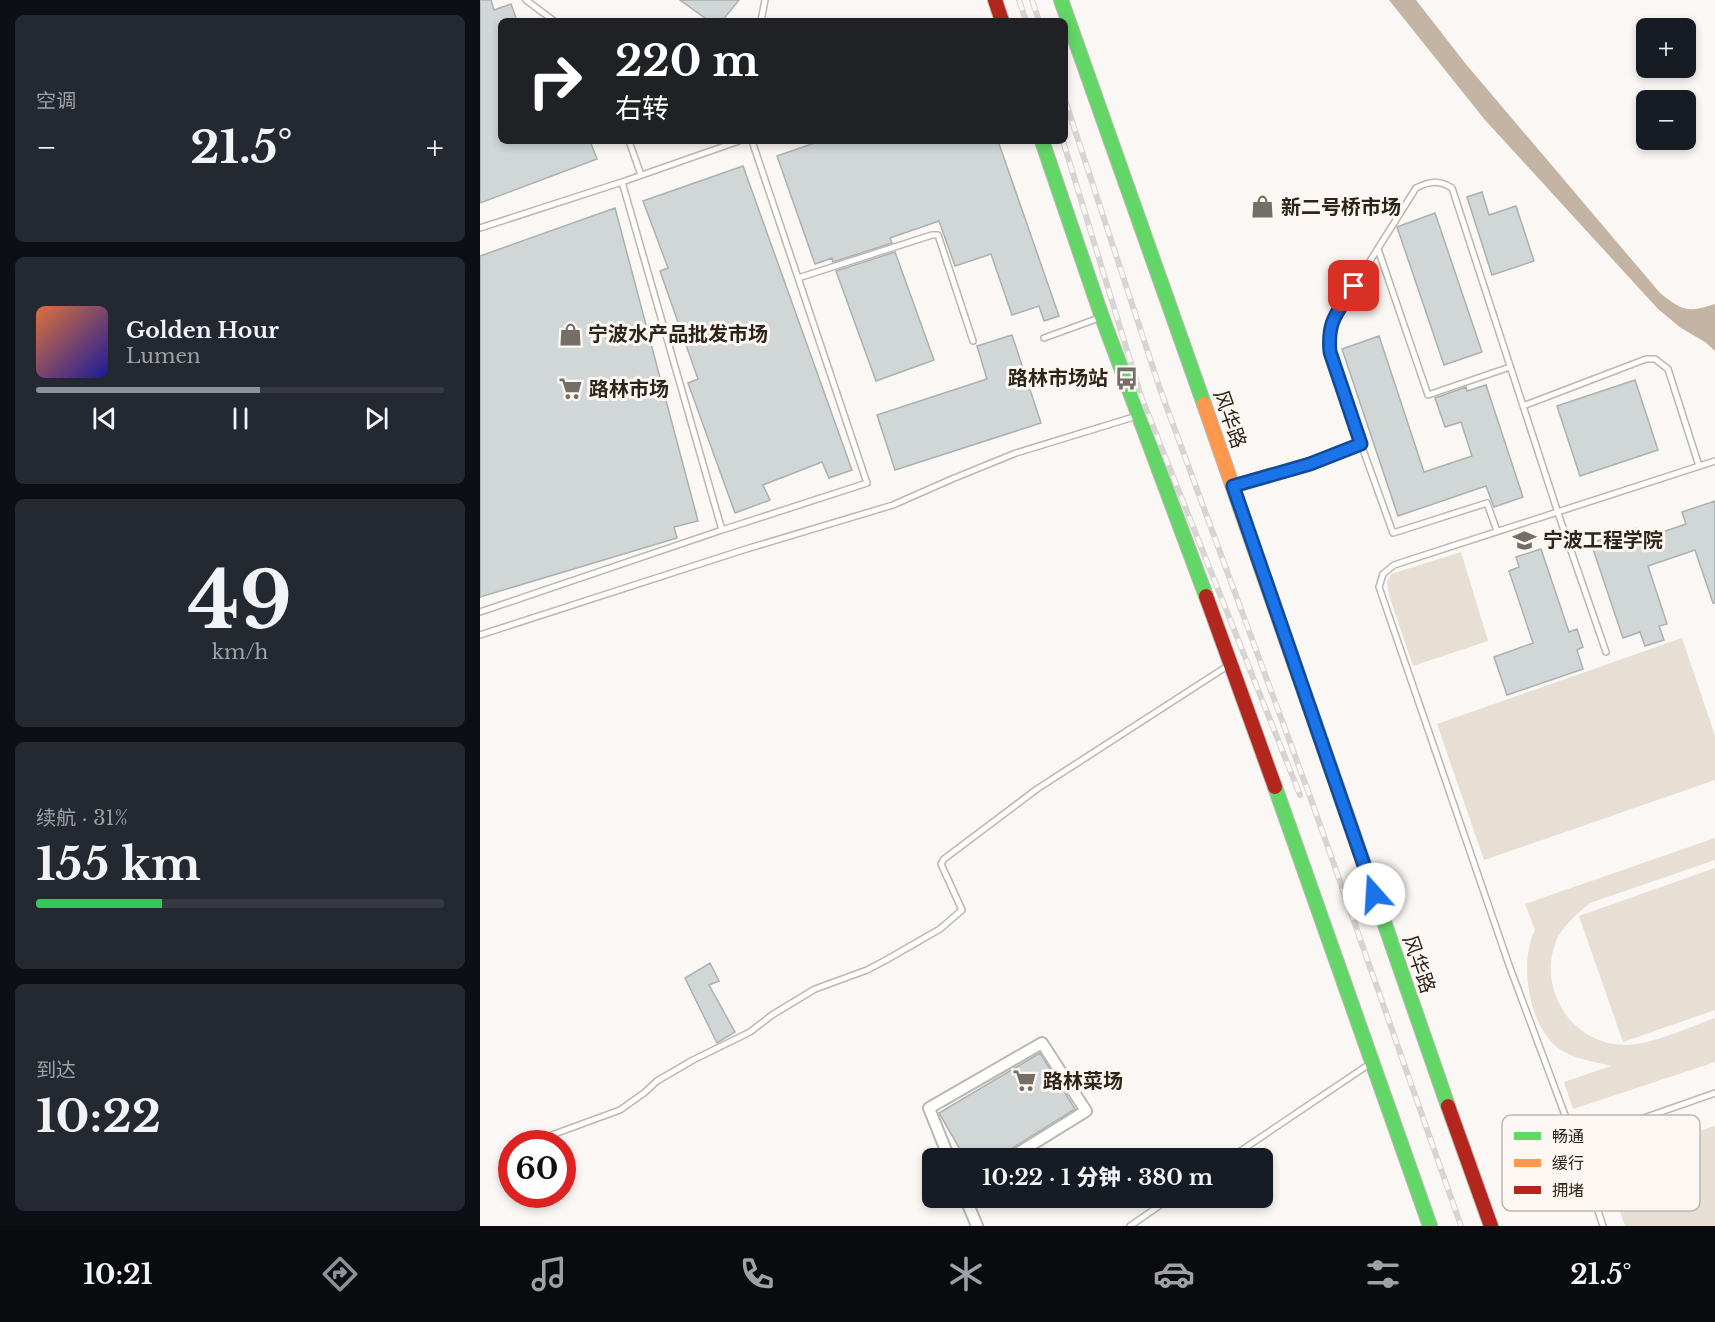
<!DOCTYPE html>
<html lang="zh">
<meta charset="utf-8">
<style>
body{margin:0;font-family:"Libre Baskerville","Noto Sans SC",serif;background:#242831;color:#f1f3f6;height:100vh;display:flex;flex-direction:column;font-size:22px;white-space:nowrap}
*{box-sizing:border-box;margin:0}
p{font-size:20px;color:#9ea1a6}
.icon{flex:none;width:33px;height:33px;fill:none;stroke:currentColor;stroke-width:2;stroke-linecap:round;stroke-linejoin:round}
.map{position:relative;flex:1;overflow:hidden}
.panel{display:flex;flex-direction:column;gap:15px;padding:15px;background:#0d0f14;width:480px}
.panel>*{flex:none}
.guide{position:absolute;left:18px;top:18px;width:570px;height:126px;border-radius:9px;box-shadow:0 3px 9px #0003;background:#202124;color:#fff;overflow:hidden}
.tools{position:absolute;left:1156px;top:18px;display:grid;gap:12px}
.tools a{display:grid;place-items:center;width:60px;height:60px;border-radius:9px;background:#171b24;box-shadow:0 3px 9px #0003;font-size:30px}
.speed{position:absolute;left:18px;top:1130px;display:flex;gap:12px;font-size:30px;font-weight:700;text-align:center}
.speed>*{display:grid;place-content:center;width:78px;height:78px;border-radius:50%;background:#171b24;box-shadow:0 3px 9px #0003;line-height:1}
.speed .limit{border:9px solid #d22;background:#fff;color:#111}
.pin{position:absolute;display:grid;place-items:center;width:51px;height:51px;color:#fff;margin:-26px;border-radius:12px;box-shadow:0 3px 9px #0006}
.me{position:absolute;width:66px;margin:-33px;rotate:341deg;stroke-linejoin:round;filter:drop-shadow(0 0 4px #0008)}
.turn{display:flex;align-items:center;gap:21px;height:126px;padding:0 18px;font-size:27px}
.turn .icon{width:78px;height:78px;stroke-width:2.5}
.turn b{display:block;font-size:42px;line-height:51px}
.big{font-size:45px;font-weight:800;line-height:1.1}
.panel .tile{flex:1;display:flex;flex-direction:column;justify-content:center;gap:9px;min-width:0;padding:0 21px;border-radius:9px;background:#242831}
.panel .dial{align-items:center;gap:0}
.dial b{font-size:78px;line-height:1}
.song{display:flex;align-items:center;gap:18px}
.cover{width:72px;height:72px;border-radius:9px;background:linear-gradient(135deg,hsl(20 70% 55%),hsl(240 70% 35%))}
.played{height:6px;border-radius:3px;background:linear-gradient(90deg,#8c9099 55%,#363941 55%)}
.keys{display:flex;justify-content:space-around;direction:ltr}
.heat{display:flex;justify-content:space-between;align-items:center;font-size:33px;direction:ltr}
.charge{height:9px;border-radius:4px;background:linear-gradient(90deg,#34c759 31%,#363941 0)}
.trip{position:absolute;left:442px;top:1148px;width:351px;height:60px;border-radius:9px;background:#171b24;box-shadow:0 3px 9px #0003;font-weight:800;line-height:60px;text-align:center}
.tabs{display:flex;height:96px;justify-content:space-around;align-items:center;background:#090b0e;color:#9ea1a6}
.tabs .icon{width:42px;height:42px}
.tabs .current{color:#8c9099}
.tabs b{font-size:27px;color:#f1f3f6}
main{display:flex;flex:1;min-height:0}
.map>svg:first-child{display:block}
.green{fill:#e7ded4}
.water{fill:#c4b4a3}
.building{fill:#d1d7d7;stroke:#abb1b1;stroke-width:1.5}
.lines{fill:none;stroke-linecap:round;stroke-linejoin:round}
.lane-casing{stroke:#bcb7b1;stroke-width:8}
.street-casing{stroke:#bcb7b1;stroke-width:14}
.fast-casing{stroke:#bcb7b1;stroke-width:16}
.slow-casing{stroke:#bcb7b1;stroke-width:16}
.jam-casing{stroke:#bcb7b1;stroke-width:16}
.lane{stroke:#fefefd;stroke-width:5}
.street{stroke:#fefefd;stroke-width:10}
.fast{stroke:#63d668;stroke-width:14}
.slow{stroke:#ff974d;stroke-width:14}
.jam{stroke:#b3261e;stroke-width:14}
.rail-casing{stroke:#d6d5d4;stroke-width:6}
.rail{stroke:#fcf7f2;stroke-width:4;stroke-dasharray:11;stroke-linecap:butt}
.route-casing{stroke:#114b97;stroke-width:15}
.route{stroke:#1a73e8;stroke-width:10}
.labels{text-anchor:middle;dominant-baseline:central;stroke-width:6;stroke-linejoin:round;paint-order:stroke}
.poi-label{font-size:20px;font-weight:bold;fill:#2d241a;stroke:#fcf7f2;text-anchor:start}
.street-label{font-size:20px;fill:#2d241a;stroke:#fcf7f2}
.key{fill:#fcf7f2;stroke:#beb8b1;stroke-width:1.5}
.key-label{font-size:16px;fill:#2d241a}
</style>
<main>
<section class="panel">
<div class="tile"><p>空调</p>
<div class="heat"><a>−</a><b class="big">21.5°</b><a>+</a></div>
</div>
<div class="tile">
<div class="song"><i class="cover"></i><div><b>Golden Hour</b><p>Lumen</p></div></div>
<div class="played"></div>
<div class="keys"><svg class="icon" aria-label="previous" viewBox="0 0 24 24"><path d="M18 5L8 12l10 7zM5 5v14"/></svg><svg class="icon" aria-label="pause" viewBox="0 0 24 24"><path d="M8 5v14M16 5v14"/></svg><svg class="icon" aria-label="next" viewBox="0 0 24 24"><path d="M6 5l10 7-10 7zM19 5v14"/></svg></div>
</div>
<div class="tile dial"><b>49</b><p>km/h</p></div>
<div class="tile"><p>续航 · 31%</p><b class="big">155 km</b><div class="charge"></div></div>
<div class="tile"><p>到达</p><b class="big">10:22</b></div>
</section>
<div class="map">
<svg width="1235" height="1226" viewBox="0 0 1235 1226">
<rect width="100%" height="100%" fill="#faf7f4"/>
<!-- green -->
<path class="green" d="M981 552 1008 641 933 666 909 595 907 582 911 574Z
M1202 638 1235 736V780L1004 860 957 724Z
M1235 838V860L1110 903C1098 913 1082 926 1076 941 1057 990 1092 1045 1146 1045 1174 1044 1209 1027 1235 1018V1062L1093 1109 1084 1082 1131 1066C1113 1061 1093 1059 1078 1048 1048 1025 1039 962 1055 930L1045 904Z
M1235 868V1010L1143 1042 1099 916Z
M1235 1126V1226H1145L1123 1162Z"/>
<!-- water -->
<path class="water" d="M909 0H936L985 63 1180 293C1203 311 1206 313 1235 304V351L1225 342 1201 328 1178 309 1005 120Z"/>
<!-- building -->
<path class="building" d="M0 0H11L14 10 31 4 37 21H21V141H110L117 159 0 203Z
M200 0H259L242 21H229Z
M340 141H518L579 316 564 321 559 306 532 315 511 254 475 266 459 221 410 238 412 243 353 262 352 258 335 264 297 156Z
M263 166 372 470 349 478 342 462 283 485 290 500 255 513 208 383 218 379 180 271 188 268 163 201Z
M1002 192 1009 215 1036 206 1054 261 1012 275 987 197Z
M135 208 218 521 194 527 197 538 0 597V256Z
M955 213 1002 352 964 365 917 227Z
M415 252 454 360 396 381 356 271Z
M532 335 561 423 415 470 397 415 507 379 497 346Z
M899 336 944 472 992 456 981 422 965 427 955 398 986 387 987 391 1006 385 1043 497 1014 507 1006 486 918 516 862 349Z
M1155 380 1178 450 1100 476 1077 406Z
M1235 501V603H1233L1215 550 1168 566 1187 624 1179 626 1184 640 1165 646 1160 632 1143 638 1111 543 1155 528 1159 540 1206 524 1202 512Z
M1061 549 1089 632 1097 629 1103 647 1097 650 1103 669 1027 695 1014 657 1053 643 1029 571 1039 567 1036 557Z
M230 963 239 981 229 985 255 1032 237 1043 205 978Z
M560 1053 595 1109 526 1152 519 1158H485L459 1113Z"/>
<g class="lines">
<defs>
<path id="lane" d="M46 0 74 21
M281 21 285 0
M149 141 161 175
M259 141 142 182 242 530 387 483 272 141
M0 228 142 182
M898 249 948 395 1030 367
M318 278 452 235H458L493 341
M564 338 619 318
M1043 406 1166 359H1175L1188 369 1219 466
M881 444 850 352 849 336 851 323 936 188C950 181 958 180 972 188L1078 513 1126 652
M754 486 830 464 881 444 913 533 1007 503 1017 531
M0 612 242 530
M0 635 263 550 413 505 472 479 536 453 657 416
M47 1140 69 1136 140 1110 164 1093 177 1081 213 1060 270 1032 292 1015 335 989 387 970 406 960 460 929 482 910 461 864 464 859 557 789 749 665
M1095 1142 1235 1093
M750 1158 891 1063
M650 1226 692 1197
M1123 1226 1095 1142 1029 965 899 587 903 574 914 565 1235 461"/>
<path id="street" d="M469 1158 449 1108 562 1043 606 1111 530 1158
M485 1197 497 1226"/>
<path id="fast" d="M581 0 724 404
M562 141 622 317 726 596
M819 677 968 1106
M795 787 950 1226"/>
<path id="slow" d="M724 404 819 677"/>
<path id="jam" d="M515 0 522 21
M726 596 795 787
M968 1106 1011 1226"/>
</defs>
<!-- lane casing -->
<use href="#lane" class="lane-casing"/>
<!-- street casing -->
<use href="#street" class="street-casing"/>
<!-- fast casing -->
<use href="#fast" class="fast-casing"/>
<!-- slow casing -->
<use href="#slow" class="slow-casing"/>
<!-- jam casing -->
<use href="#jam" class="jam-casing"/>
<!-- lane -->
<use href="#lane" class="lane"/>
<!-- street -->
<use href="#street" class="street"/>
<!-- fast -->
<use href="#fast" class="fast"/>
<!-- slow -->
<use href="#slow" class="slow"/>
<!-- jam -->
<use href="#jam" class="jam"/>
<defs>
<path id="rail" d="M539 0 546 21
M552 0 559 21
M585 100 680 389 832 802 981 1226
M583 141 661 396 820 795"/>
</defs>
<!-- rail casing -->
<use href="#rail" class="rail-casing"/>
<!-- rail -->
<use href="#rail" class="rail"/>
</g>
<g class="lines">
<defs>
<path id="route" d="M874 286C858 312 847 320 850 352L881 444 830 464 753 486 894 894"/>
</defs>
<!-- route casing -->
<use href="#route" class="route-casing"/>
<!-- route -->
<use href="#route" class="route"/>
</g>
<!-- icons -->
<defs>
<symbol id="shop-bare" viewBox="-9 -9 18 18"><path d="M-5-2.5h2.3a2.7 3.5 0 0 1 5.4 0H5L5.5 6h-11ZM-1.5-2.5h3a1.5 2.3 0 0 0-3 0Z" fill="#756e66" stroke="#fcf7f2" stroke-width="2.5" paint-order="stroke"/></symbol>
<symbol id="bus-bare" viewBox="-9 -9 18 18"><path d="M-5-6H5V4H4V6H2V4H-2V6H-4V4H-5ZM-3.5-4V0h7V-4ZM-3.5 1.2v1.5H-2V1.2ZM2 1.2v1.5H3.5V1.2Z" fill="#756e66" stroke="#fcf7f2" stroke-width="2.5" paint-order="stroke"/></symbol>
<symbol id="supermarket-bare" viewBox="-9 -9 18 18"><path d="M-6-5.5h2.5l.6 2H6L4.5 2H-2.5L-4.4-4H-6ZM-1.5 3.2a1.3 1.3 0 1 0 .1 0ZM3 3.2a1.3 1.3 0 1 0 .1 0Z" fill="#756e66" stroke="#fcf7f2" stroke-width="2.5" paint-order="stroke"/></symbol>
<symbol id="university-bare" viewBox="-9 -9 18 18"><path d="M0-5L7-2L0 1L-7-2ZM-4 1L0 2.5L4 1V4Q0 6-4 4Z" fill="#756e66" stroke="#fcf7f2" stroke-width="2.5" paint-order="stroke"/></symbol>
</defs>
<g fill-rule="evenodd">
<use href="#shop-bare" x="766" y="190" width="33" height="33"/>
<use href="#shop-bare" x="74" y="318" width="33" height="33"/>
<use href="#bus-bare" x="630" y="362" width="33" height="33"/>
<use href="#supermarket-bare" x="74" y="372" width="33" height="33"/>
<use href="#university-bare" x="1028" y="524" width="33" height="33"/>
<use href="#supermarket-bare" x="528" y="1064" width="33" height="33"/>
</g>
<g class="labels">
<!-- poi labels -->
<g class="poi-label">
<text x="801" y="207">新二号桥市场</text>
<text x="108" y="334">宁波水产品批发市场</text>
<text x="628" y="378" text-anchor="end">路林市场站</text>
<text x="109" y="389">路林市场</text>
<text x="1063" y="540">宁波工程学院</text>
<text x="563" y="1081">路林菜场</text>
</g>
<!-- street labels -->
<g class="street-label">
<text transform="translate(750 419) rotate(71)">风华路</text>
<text transform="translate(939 964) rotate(71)">风华路</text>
</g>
</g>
<!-- legend -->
<rect x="1022" y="1115" width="198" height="96" rx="9" class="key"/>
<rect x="1034" y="1132" width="27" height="8" fill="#63d668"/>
<rect x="1034" y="1159" width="27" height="8" fill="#ff974d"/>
<rect x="1034" y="1186" width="27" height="8" fill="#b3261e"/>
<g class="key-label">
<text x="1072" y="1142">畅通</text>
<text x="1072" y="1169">缓行</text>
<text x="1072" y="1196">拥堵</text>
</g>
</svg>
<div class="tools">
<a>+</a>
<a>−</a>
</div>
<div class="speed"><div class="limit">60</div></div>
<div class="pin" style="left:874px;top:286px;background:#d93025"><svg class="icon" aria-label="arrive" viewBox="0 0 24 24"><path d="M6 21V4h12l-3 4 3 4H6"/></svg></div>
<svg class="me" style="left:894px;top:894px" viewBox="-20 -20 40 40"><circle r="19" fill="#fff"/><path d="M0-13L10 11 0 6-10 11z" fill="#1a73e8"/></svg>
<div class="trip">10:22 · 1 分钟 · 380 m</div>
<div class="guide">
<div class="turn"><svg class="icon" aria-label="right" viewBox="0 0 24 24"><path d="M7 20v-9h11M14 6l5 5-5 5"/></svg><div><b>220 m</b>右转</div></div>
</div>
</div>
</main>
<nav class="tabs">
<b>10:21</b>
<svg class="icon current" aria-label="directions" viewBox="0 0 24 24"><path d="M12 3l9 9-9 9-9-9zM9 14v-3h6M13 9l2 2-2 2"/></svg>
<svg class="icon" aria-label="music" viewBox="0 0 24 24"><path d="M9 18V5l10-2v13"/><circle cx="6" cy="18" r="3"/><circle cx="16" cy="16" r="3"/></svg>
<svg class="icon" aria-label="phone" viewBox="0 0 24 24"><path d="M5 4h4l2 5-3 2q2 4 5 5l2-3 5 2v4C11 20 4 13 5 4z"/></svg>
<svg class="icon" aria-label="climate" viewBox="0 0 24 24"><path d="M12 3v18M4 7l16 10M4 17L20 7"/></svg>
<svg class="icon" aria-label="car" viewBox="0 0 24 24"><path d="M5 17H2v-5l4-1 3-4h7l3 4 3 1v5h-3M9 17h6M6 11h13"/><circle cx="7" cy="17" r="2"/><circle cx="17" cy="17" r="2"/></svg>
<svg class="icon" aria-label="filters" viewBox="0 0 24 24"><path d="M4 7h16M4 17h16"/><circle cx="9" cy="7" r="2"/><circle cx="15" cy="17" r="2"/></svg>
<b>21.5°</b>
</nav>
